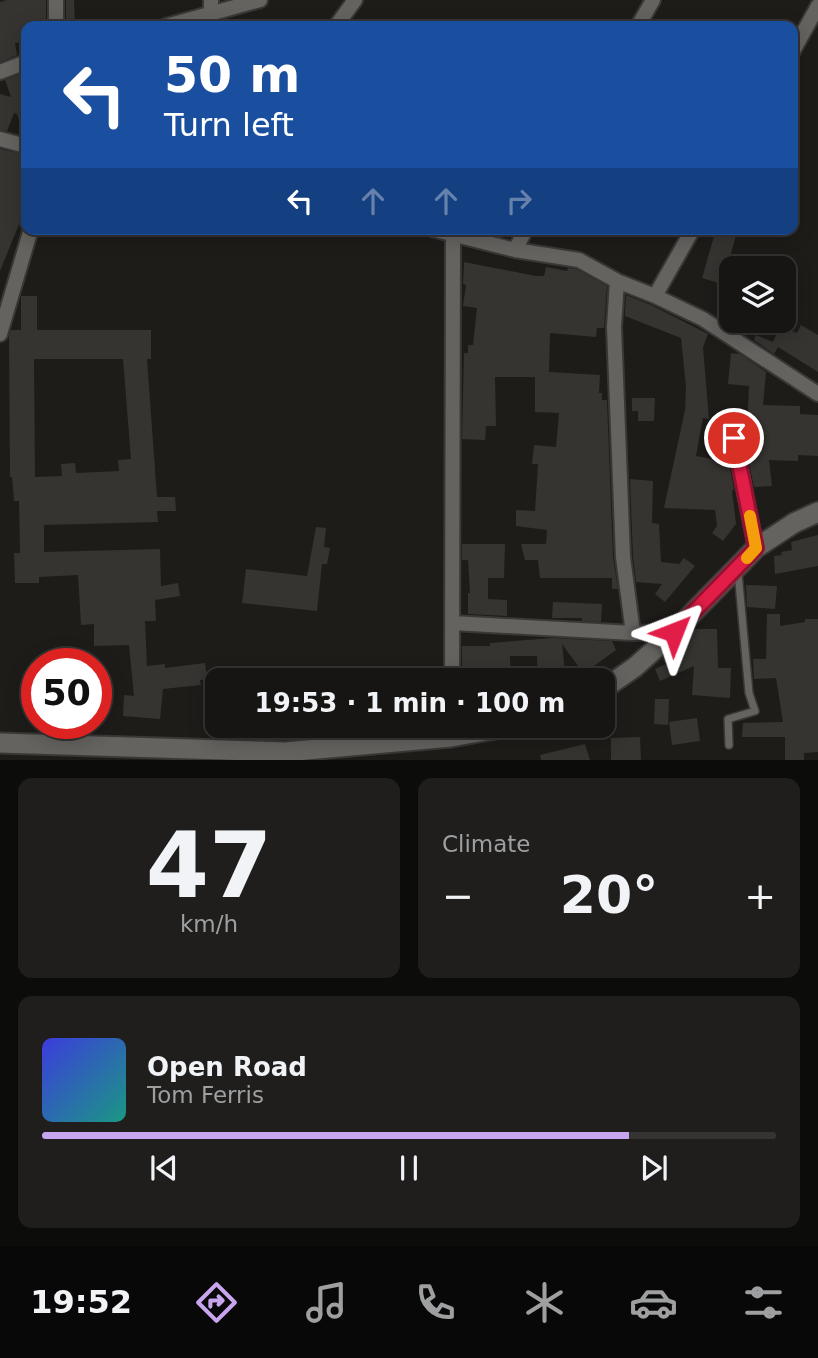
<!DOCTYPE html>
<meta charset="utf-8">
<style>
body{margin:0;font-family:"DejaVu Sans",sans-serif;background:#1f1e1c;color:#f1f3f6;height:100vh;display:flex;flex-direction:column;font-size:26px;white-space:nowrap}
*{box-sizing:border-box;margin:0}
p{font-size:23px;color:#9e9fa0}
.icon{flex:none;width:38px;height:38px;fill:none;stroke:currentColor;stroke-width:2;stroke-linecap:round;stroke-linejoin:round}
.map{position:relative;height:760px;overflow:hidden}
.drawer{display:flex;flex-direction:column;gap:18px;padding:18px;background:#0c0c0a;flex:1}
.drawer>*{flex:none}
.hud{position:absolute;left:21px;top:21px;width:777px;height:214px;border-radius:14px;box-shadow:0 4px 18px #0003,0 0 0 2px #353433;background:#1a4fa0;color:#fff;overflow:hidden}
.tools{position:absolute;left:719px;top:256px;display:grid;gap:14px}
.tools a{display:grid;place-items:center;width:77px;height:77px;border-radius:14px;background:#161513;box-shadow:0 4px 18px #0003,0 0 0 2px #353433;font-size:35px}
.speed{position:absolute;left:21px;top:648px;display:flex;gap:14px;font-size:35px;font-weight:700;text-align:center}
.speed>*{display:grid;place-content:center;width:91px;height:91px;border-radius:50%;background:#161513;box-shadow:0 4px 18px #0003,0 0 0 2px #353433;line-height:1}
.speed .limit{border:10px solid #d22;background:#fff;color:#111}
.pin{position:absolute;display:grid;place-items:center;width:60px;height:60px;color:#fff;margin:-30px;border:4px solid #fff;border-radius:50%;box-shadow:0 2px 7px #0007}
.me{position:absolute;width:77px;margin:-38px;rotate:45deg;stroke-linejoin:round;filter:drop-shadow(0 0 5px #0008)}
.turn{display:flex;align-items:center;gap:24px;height:147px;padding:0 28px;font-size:32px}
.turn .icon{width:91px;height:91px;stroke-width:2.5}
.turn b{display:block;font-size:49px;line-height:60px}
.lanes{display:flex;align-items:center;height:66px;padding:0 28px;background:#0003;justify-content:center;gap:35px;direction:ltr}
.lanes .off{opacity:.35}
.big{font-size:52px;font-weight:600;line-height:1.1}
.drawer .card{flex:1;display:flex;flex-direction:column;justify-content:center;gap:10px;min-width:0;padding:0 24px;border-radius:14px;background:#1f1e1c}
.drawer .dial{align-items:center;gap:0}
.dial b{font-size:91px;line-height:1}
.song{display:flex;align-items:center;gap:21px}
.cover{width:84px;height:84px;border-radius:10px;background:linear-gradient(135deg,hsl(240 70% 55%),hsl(170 70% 35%))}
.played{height:7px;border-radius:4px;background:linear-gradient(90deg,#c8a6ef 80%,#353433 80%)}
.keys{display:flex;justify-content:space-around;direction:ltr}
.heat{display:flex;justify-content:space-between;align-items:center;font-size:38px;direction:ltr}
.drawer .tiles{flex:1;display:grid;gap:18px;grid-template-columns:1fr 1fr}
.card:last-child{grid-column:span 2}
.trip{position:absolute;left:205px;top:668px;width:410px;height:70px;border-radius:14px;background:#161513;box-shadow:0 4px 18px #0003,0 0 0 2px #353433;font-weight:600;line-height:70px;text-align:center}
.tabs{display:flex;height:112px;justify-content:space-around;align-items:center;background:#090808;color:#9e9fa0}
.tabs .icon{width:49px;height:49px}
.tabs .selected{color:#c8a6ef}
.tabs b{font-size:32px;color:#f1f3f6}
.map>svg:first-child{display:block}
.building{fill:#353431;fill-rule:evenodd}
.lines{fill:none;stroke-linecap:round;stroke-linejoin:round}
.service-casing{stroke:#393836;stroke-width:10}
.minor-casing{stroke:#393836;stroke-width:18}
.secondary-casing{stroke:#393836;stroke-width:23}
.service{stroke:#656360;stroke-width:7}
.minor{stroke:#656360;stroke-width:14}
.secondary{stroke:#656360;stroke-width:19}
.route-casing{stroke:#92132f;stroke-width:18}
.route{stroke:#e11d48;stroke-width:12}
.slow{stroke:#f59e0b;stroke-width:12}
</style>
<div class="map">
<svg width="818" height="760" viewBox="0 0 818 760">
<rect width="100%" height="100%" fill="#1d1c19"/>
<!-- building -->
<path class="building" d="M7 0H46V26H26V42L15 43 17 55 0 62V2Z
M66 0H74L75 26H66Z
M26 72V135H24L17 114 14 113 7 131 0 130V94L11 97 5 80Z
M0 149 26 155V207L0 271Z
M716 229H738L722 284 702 278Z
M464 262 536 276H544L546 267 567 271 568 268 576 269 607 286 604 328H597L596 337 550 333 549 372 600 375 599 393H602V400H607L613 557 618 589H612V578H540L538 560H525L521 544H546L547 530 516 526V510L535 511 538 464H532L534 445 556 447 559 413 535 412V377H495L496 426H486L485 440 462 439 464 353H468V345H473L477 308 463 306 466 285 463 284Z
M626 295 651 305 708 334 703 347 709 419 703 418 696 456 729 462 734 490H732L736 524 723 541 712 533 717 526 715 510 664 508 685 410 686 387 681 338 625 316 624 329Z
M21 296H37V330H151V359H147L157 497H175L176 511H157L158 522 44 525V552L160 549 161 586 178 583 180 596 155 600 156 621H145L147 666 165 664V668L205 663 207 679 200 680 201 685 163 689 160 719 123 716 124 695 134 696 129 645 94 646V624L81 625 78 575 39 577V583H15L14 553H20L19 501H14L12 477H10L9 336 11 330H21ZM34 359H123L131 459 118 460 119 471 76 473 75 463 61 464 62 476 35 477Z
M801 325 818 335V372L778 347 774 354 754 340 756 335 773 342 780 326 797 333Z
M731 353 740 354 766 372 763 405 800 406V414L818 415V456L798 455V461L769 460 772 486 754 487 746 450 749 386 728 384Z
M632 398H655L654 421H638V411H632Z
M630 479 653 481 652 523 659 524 661 562 679 564 684 558 695 566 665 602 655 594 662 584 636 582 633 556Z
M316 527 326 528 324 547 330 548 327 564H322L317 611 242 603 246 569 307 576Z
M818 535V566L775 574 774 556 782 555 781 552 792 550 791 542Z
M462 544H505L504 578H488V599L507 600V616L468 614V593H470L468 560H462Z
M746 585 777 586 775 609 747 607Z
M553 602 602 604 601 622 582 621V618H552Z
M767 614H780V626L805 622V619H818V752L804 753V760H785V737H742L743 723 783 722 776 678 754 679 753 659H766Z
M694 629H717L718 668H731L730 698 692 695 694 666 660 681 655 669 666 664 662 659Z
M552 638 612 641 616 650 594 666 601 676 594 681H589L562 644 566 681H538L537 656H510L511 681H494L492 677 462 678V646H490V643Z
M655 699H669L668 725 654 724Z
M697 718 700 741 672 745 669 722Z
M640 737 641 760H611V738Z
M585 744 590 760H541L540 755Z"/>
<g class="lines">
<defs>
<path id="service" d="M729 745 728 719 755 711 749 693 738 572"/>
<path id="minor" d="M211 15V0
M56 26V0
M166 26 260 0
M336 26 355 0
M638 26 653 0
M793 51 818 6
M0 72 26 62
M0 139 26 146
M432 229 515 250 579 260 617 281 655 296 703 319 818 394
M515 250 526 229
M617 281 614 327 623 557 633 633
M655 296 693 229
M0 334 31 229
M734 438 756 548
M453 623 633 633 674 632
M452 681 453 234"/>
<path id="secondary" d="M602 690 635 667 674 632 756 548 794 523 818 512
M0 743 285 752 451 737 512 726"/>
</defs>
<!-- service casing -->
<use href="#service" class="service-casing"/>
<!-- minor casing -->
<use href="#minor" class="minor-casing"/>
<!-- secondary casing -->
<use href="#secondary" class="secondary-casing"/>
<!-- service -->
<use href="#service" class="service"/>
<!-- minor -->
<use href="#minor" class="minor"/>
<!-- secondary -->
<use href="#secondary" class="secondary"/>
</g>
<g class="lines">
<defs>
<path id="route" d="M674 632 756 548 734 438"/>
</defs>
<!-- route casing -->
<use href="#route" class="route-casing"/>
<!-- route -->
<use href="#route" class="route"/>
<!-- slow -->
<path class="slow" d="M747 558 756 548 750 516"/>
</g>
</svg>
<div class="tools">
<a><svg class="icon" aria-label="layers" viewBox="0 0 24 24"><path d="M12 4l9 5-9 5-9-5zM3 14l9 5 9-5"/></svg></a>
</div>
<div class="speed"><div class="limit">50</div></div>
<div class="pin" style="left:734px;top:438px;background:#d93025"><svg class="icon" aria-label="arrive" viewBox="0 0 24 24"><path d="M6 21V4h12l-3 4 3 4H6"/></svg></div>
<svg class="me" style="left:674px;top:632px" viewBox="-20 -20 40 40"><path d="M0-17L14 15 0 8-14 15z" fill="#e11d48" stroke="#fff" stroke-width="4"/></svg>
<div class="trip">19:53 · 1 min · 100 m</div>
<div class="hud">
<div class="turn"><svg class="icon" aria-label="left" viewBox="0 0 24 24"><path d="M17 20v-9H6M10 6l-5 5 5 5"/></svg><div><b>50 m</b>Turn left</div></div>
<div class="lanes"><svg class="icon" aria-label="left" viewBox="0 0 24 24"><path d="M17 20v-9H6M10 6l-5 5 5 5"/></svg><svg class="icon off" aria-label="ahead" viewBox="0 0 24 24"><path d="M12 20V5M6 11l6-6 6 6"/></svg><svg class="icon off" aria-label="ahead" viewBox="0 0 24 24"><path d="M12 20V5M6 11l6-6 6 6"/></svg><svg class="icon off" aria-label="right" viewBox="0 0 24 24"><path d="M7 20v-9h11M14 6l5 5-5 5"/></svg></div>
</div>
</div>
<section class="drawer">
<div class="tiles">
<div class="card dial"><b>47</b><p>km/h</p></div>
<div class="card"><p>Climate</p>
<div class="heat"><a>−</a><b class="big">20°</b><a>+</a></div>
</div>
<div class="card">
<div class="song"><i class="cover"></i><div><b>Open Road</b><p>Tom Ferris</p></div></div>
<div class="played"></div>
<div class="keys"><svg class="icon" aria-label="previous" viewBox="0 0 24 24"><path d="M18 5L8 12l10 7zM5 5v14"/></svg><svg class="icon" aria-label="pause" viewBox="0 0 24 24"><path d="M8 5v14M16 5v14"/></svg><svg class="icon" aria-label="next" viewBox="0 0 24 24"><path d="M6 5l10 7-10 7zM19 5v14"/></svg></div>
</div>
</div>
</section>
<nav class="tabs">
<b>19:52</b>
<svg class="icon selected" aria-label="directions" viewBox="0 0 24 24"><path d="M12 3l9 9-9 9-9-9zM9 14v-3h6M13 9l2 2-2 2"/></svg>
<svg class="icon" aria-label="music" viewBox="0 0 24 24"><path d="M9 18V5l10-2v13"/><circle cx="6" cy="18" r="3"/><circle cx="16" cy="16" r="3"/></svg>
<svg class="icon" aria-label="phone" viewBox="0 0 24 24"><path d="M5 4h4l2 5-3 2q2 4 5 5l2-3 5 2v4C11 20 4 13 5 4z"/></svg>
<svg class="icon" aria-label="climate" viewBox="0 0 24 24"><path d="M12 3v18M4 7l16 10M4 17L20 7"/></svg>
<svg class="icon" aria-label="car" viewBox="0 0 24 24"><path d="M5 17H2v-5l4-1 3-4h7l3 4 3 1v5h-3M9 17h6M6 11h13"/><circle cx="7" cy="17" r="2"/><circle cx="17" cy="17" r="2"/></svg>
<svg class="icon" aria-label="filters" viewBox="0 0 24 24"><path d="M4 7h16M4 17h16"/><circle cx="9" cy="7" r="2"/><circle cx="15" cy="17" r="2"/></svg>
</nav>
